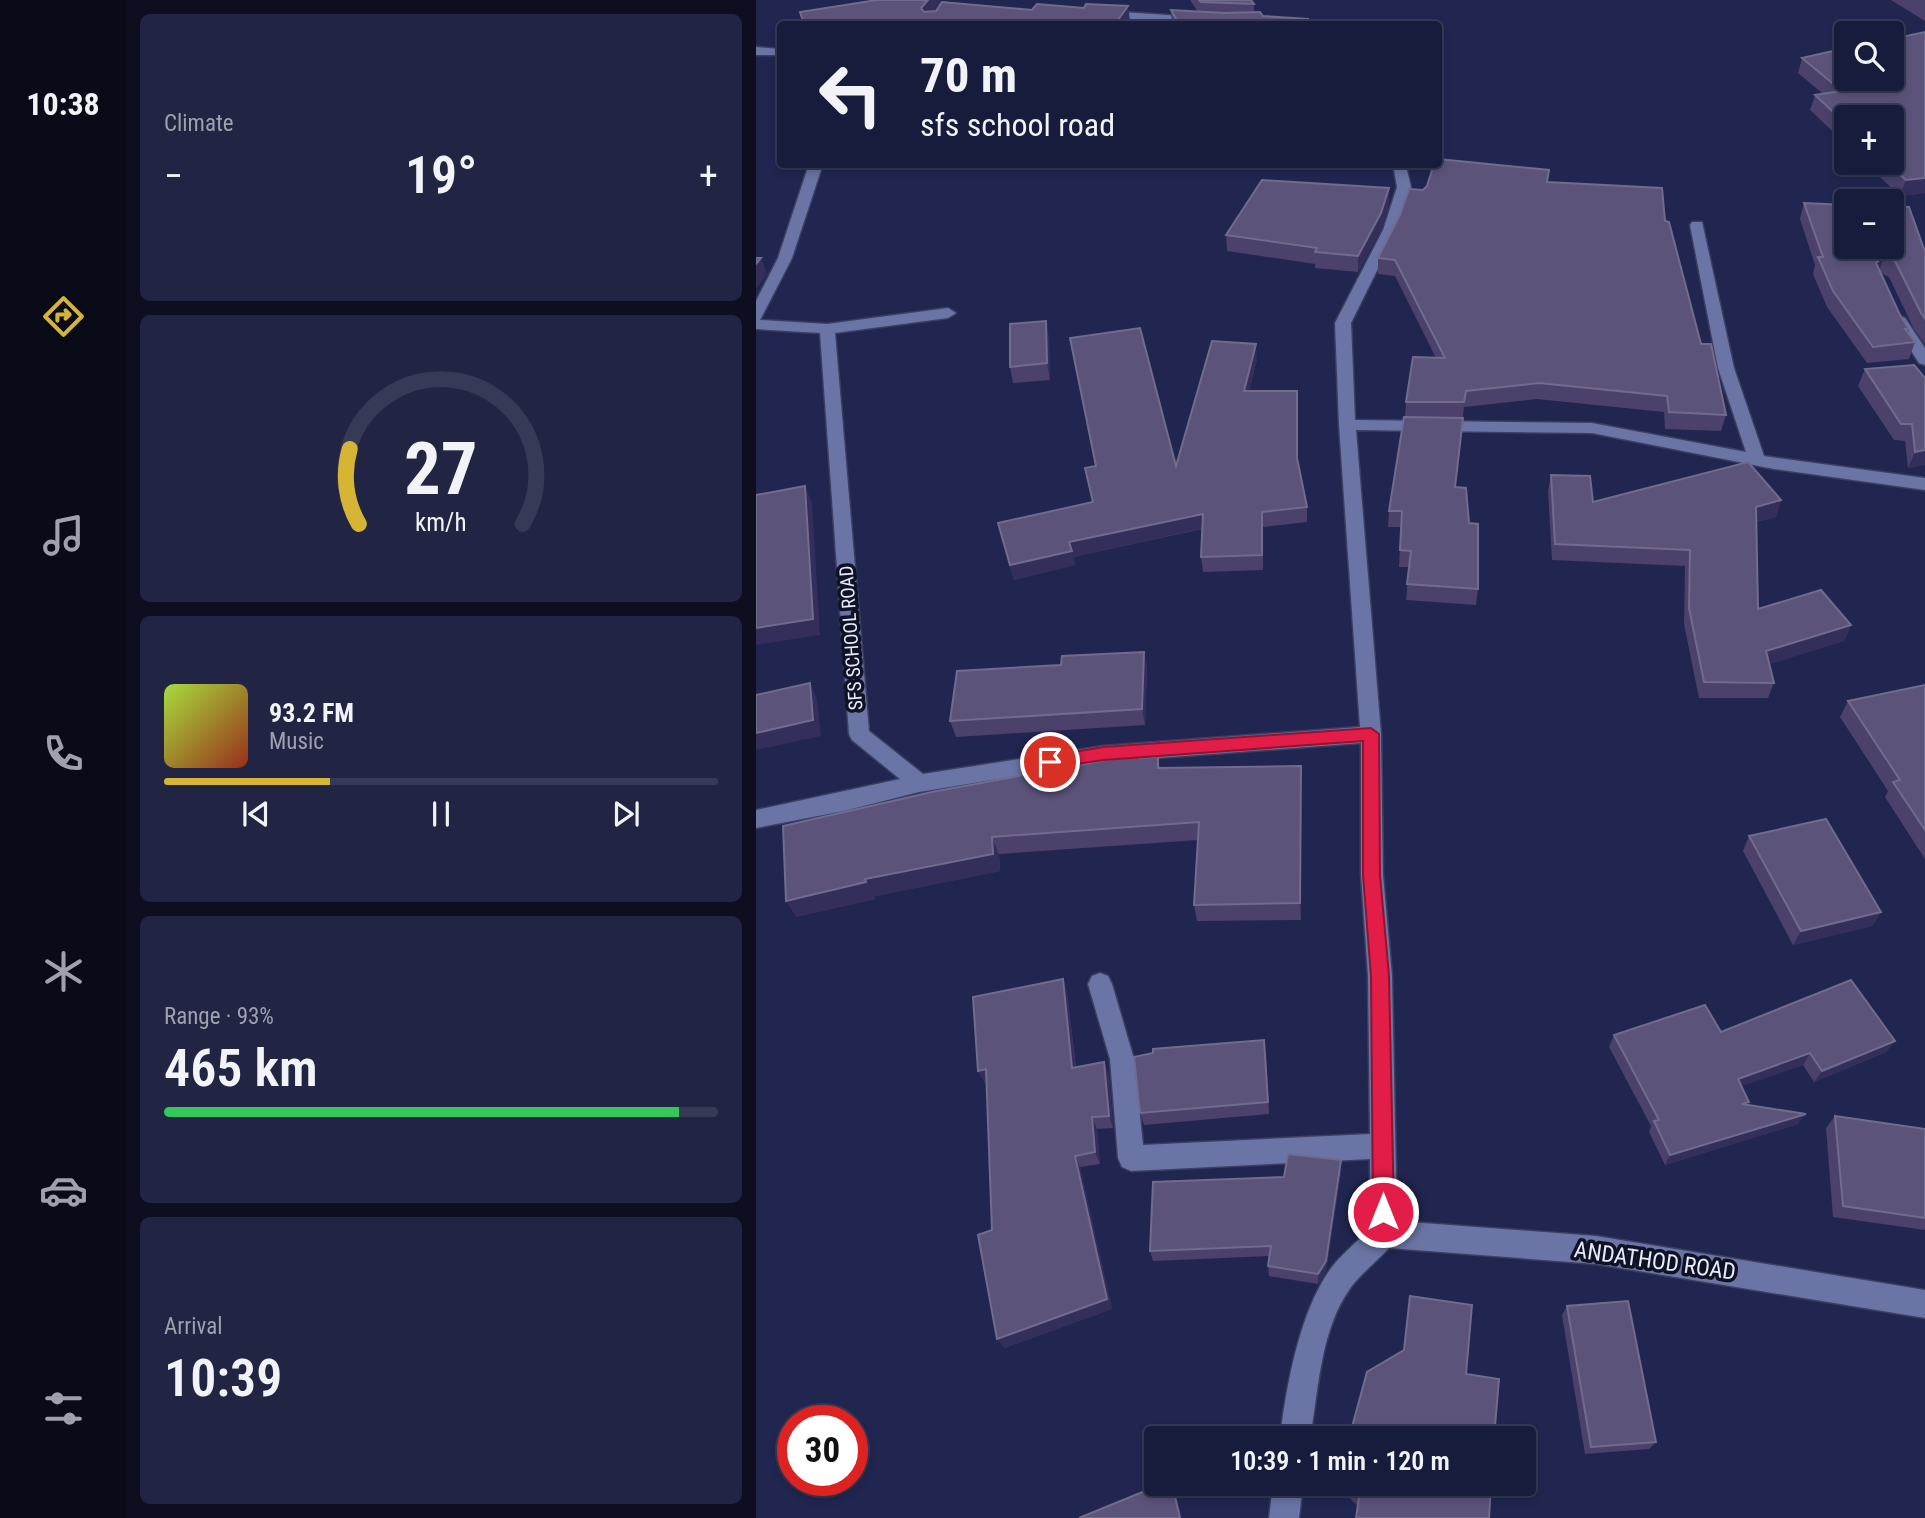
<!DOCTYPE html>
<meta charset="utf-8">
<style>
body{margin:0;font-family:"Roboto Condensed",sans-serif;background:#212543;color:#f1f3f6;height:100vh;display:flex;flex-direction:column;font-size:26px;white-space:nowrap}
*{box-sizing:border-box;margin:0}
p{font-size:23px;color:#9fa1af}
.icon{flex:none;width:38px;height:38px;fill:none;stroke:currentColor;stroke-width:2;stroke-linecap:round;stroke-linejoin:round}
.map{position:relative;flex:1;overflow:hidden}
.side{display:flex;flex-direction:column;gap:14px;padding:14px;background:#0d0f21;width:630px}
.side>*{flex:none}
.hud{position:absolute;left:21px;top:21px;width:665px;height:147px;border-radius:7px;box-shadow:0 4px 10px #0003,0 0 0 2px #363a56;background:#181c3c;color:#f1f3f6;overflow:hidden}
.tools{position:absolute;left:1078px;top:21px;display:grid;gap:14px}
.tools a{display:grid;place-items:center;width:70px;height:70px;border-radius:7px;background:#181c3c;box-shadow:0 4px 10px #0003,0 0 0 2px #363a56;font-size:35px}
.speed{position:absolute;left:21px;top:1405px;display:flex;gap:14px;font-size:35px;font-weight:700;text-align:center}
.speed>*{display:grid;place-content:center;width:91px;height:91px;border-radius:50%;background:#181c3c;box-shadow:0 4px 10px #0003,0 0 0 2px #363a56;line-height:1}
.speed .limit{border:10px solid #d22;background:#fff;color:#111}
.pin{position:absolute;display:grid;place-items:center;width:60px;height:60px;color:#fff;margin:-30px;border:4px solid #fff;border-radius:50%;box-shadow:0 2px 7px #0007}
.me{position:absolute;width:77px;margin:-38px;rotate:0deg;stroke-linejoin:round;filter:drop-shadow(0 0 5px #0008)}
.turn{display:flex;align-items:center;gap:24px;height:147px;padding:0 28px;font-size:32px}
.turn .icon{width:91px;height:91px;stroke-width:2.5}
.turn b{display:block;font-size:49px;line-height:60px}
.big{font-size:52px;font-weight:600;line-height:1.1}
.side .widget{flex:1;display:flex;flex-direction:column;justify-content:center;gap:10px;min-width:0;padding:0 24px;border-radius:10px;background:#212543}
.side .dial{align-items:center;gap:0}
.dial svg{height:182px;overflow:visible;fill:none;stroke:#363a56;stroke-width:7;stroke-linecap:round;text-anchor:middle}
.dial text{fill:#f1f3f6;stroke:none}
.song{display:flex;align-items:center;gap:21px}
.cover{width:84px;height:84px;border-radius:10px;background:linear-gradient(135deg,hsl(80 70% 55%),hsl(10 70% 35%))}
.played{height:7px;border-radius:4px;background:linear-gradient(90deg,#d6b534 30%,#363a56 30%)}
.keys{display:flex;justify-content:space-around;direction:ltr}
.heat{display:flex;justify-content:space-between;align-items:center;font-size:38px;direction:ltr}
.charge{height:10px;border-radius:5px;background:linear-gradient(90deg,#34c759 93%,#363a56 0)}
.trip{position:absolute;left:388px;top:1426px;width:392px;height:70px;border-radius:7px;background:#181c3c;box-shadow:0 4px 10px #0003,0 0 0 2px #363a56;font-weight:600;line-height:70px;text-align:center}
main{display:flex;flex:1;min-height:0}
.tab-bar{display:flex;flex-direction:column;width:126px;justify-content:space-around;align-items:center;background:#0a0b18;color:#9fa1af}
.tab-bar .icon{width:49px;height:49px}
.tab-bar .selected{color:#d6b534}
.tab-bar b{font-size:32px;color:#f1f3f6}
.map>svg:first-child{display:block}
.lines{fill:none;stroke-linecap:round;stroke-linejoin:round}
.minor-casing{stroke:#3b3e60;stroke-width:3}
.minor{fill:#6a75a5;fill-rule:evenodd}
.wall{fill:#4b416b}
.shaded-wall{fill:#332e5a}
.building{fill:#5b537a;stroke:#716b8e;stroke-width:2}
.route{fill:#e11d48;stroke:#92132f;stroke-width:2}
.labels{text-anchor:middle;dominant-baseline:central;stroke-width:7;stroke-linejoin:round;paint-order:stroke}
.street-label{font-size:19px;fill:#e6eafa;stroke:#0e1224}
.near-street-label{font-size:23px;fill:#e6eafa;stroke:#0e1224}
</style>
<main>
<nav class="tab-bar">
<b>10:38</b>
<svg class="icon selected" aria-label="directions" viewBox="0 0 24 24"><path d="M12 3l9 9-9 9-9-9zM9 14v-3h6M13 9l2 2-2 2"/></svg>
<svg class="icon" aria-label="music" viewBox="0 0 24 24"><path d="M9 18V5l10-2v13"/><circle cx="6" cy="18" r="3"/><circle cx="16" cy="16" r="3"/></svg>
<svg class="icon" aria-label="phone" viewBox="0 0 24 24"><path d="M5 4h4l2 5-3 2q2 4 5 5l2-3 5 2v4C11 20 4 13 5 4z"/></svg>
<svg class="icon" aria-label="climate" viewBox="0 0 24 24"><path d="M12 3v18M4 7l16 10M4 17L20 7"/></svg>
<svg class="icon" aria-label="car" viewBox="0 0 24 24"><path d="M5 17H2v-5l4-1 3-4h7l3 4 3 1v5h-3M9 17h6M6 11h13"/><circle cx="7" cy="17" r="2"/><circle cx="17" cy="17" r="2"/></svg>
<svg class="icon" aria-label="filters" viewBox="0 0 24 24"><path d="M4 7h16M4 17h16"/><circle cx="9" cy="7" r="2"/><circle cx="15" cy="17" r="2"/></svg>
</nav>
<section class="side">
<div class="widget"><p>Climate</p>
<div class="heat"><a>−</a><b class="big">19°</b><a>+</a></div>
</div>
<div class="widget dial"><svg viewBox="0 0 100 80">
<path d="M14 69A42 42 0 1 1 86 69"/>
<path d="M14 69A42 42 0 0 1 10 36" stroke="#d6b534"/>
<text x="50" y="56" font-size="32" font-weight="700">27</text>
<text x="50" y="72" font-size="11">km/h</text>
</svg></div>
<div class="widget">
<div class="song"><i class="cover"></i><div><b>93.2 FM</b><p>Music</p></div></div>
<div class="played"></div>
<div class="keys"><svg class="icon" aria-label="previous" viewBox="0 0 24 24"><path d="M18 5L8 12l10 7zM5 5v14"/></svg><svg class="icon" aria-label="pause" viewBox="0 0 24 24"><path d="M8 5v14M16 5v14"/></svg><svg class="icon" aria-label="next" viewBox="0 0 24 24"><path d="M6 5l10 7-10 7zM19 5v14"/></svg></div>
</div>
<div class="widget"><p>Range · 93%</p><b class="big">465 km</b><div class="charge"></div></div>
<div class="widget"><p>Arrival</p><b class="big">10:39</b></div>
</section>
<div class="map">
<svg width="1169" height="1518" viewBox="0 0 1169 1518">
<rect width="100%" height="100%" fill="#202650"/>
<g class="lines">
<defs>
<path id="minor" d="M347 11C398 13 449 19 500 21L506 24H429L343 16 341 14Z
M0 47 24 49V55H0Z
M53 164H67L36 258 4 320 71 324 192 308 200 313 192 318 79 333 113 731 167 774 347 746 604 727 583 425 579 323 627 230 641 187 638 170 634 164 650 166 655 187 641 230 595 323 599 420 836 423 990 452 962 368 934 225 936 222H946L978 368 1008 456 1169 478V490L1018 469 836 433 600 430 625 734 627 875 636 976 641 1221 840 1236 1169 1290V1318L840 1264 633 1248C621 1261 606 1273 595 1287 564 1330 563 1388 554 1438H524C530 1387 544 1309 576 1267 587 1253 602 1241 614 1229V1159L375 1171 366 1167 362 1158 354 1059 332 984 336 976 344 973 352 976 356 984 378 1059 387 1145 614 1134 612 976 605 875V743L347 762 163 792 88 811 0 828V810L144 779 96 740 93 734 64 333 0 329V301L22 258Z
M1144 316 1149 318 1169 348V365L1163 363 1136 321Z
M517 1484H547L543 1518H513Z"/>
</defs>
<!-- minor casing -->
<use href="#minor" class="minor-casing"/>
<!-- minor -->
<use href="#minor" class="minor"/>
</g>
<!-- wall -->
<path class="wall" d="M434 0H495L498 4V12L507 16 552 24H416L415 10 442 12Z
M1135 0H1169V21Z
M1090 48 1169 193 1144 196 1109 163H1136L1090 117V144L1054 110 1059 95 1066 93 1042 73 1046 58Z
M792 182 909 221 945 344 970 415 965 431 909 429 908 412 781 399 708 407 699 487 713 523 722 589 720 605 650 600 653 567H643L645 527H632L633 511 649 417 650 402 680 358 639 276 622 274V258L667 190Z
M1048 203 1169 249V344L1158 329 1133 277 1125 273 1144 315 1153 329 1152 333 1159 342 1153 359 1111 363 1071 307 1057 274 1059 265 1044 219Z
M633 204 625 229 602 272 559 268V264L471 251 470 235Z
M293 337 294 380 257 383 254 367Z
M501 359 493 391 541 460 551 507V522L507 527V570L447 572 445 557 446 529 317 557 319 565 258 580 242 523 336 502 329 468 420 466Z
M1109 369 1169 378V465L1152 468 1149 441 1138 440 1102 386Z
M795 475 837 502 1025 500 1020 517 1000 522 1002 609 1095 625 1088 641 1013 664 1018 683 1012 698H943L928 624 929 566 796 560 792 491Z
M388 652 391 668 389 725 200 737 194 721 305 665Z
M1169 685V859L1129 797 1132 791 1084 717 1092 701Z
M383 754 384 758 402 757 404 768 545 784V920L441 921 438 905 442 840 243 854 244 871 119 896V899L40 917Z
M993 836 1125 912 1116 926 1037 945 987 851Z
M307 979 311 993 320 1067 348 1062 353 1075 357 1128 341 1129 344 1164 324 1167 356 1309 248 1348 236 1230 231 1083H229L222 1071Z
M965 1032 1139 1041 1130 1052 1058 1082 1047 1065 985 1086 991 1105 1042 1124 909 1165 893 1132 895 1126 853 1047 858 1035Z
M510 1053 513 1114 388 1125 384 1113Z
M1079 1116 1169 1129V1230L1077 1217 1070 1128Z
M585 1172 570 1271 562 1284 513 1276 512 1266 514 1256 397 1261 394 1251 528 1177Z
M811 1306 900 1442 893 1449 829 1454 806 1315Z
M582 1484H735L602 1506 582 1488Z"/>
<!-- shaded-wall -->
<path class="shaded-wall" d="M172 0H184V3L169 23 165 8Z
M372 6 374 21 371 24H359Z
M1169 178V193L1144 196 1150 180Z
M633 188V204L625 229 602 272V256Z
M1128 256 1123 272 1120 263Z
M5 258 11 274 0 289V264Z
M290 321 293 337 294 380 291 363Z
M500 344 501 359 490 406 488 391Z
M1169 450V465L1152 468 1159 452Z
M49 486 56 503 64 635 0 645V628Z
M1025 500 1020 517 995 523 1000 507Z
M447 514 448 528 317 557 319 565 258 580 254 565 313 542Z
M1095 625 1088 641 1004 667 1010 651Z
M388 652 391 668 389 725 386 709Z
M54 683 61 699 65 736 0 750V733Z
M545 766V920L544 903Z
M236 837 243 854 244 871 119 896V899L40 917 30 901Z
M1125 912 1116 926 1037 945 1045 931Z
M307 979 311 993 321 1080 316 1068Z
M1139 1041 1130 1052 1058 1082 1066 1071Z
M1054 1053 1047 1065 975 1090 982 1079Z
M348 1062 353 1075 357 1128 353 1116Z
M230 1069 237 1082 229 1083 222 1071Z
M1050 1114 1042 1124 909 1165 914 1155Z
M336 1117 341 1129 344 1164 339 1152Z
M319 1156 324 1167 356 1309 248 1348 241 1339Z
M585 1160V1172L570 1271 562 1284V1274Z
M416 1484 418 1486 426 1518H424Z"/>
<!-- building -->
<path class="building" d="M121 0H172L165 8 168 12 180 11 186 2 276 10 281 4 328 8 330 4 372 6 359 24H48L44 12Z
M443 0H495L498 4 445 2Z
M415 10 468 13 504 12 507 16 552 19V24H423Z
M1169 32V178L1150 180 1131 163H1136V117H1090V124L1059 95 1086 91 1046 58 1090 48V79H1136V39Z
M682 159 793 170 791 182 906 188 909 221 913 222 945 344H955L970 415 913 412 911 396 783 383 710 391 708 402H650L657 357 689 358 639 260 622 258 644 215 653 189 667 190 671 186 678 164H682Z
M506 180 633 188 625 213 602 256 559 252 561 248 470 235Z
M1048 203 1090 205V247H1136V206L1153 207 1168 249H1169V319L1165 313 1139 261 1128 256 1120 263 1144 315 1153 329H1149L1159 342 1117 347 1077 291 1062 257H1067Z
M0 258H5L0 264Z
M290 321 291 363 254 367V324Z
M384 328 420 466 456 341 500 344 488 391H541V458L551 507 506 512V555L445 557 447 514 313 542 316 551 254 565 242 523 337 502 329 468 340 466 314 338Z
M1158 365 1169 378V450L1159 452 1156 424H1145L1109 369Z
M648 417 707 418 699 487 710 488 713 523 722 524V589L651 584 655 551 644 550 646 511H633Z
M992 462 1025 500 1000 507 1002 609 1065 590 1095 625 1010 651 1018 683 948 682 933 608 934 550 799 544 795 475 834 476 837 502Z
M49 486 57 619 0 628V495Z
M388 652 386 709 194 721 201 671 305 665 306 656Z
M54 683 57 720 0 733V695Z
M1169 685V830L1137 782 1144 780 1092 701Z
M383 754V758L402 757V768L545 766 544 903 438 905 443 822 236 837 237 854 109 879 110 882 30 901 27 826 176 792Z
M1070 819 1125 912 1045 931 993 836Z
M307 979 316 1068 348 1062 353 1116 336 1117 339 1152 319 1156 351 1299 241 1339 222 1235 236 1230 230 1069 222 1071 217 997Z
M1095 980 1139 1041 1066 1071 1054 1053 982 1079 993 1102 986 1104 1050 1114 914 1155 898 1121 903 1120 858 1035 949 1005 965 1032Z
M508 1040 512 1102 384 1113 378 1057 397 1053V1049Z
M1079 1116 1169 1129V1218L1087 1206Z
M532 1154 585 1160 570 1261 562 1274 512 1266 515 1246 394 1251 397 1182 528 1177Z
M654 1296 716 1305 710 1374 743 1379 738 1438H593L611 1372 648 1350Z
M872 1301 900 1442 835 1447 811 1306Z
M406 1484H416L424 1518H323Z
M587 1484H735L733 1518H600L603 1498Z"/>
<!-- route -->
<path class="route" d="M615 728 623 734 624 875 633 976 638 1212 635 1220 627 1223 620 1220 617 1212 615 976 607 875V741L347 760 294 768 286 762 294 756 347 747Z"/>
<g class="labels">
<!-- street labels -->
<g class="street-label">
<text transform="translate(95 638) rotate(-94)">SFS SCHOOL ROAD</text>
</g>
<!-- near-street labels -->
<g class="near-street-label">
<text transform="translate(899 1261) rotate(8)">ANDATHOD ROAD</text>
</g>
</g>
</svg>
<div class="tools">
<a><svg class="icon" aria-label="search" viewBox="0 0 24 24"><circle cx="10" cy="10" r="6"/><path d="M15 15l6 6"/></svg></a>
<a>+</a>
<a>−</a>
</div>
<div class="speed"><div class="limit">30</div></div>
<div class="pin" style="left:294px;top:762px;background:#d93025"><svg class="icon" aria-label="arrive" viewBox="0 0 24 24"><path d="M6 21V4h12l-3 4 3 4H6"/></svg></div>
<svg class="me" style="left:627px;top:1212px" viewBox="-20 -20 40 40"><circle r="17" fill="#e11d48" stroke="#fff" stroke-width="3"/><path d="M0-11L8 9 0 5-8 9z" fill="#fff"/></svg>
<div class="trip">10:39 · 1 min · 120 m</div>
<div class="hud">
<div class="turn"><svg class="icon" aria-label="left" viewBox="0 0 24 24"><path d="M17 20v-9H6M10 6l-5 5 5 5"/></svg><div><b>70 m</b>sfs school road</div></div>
</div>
</div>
</main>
